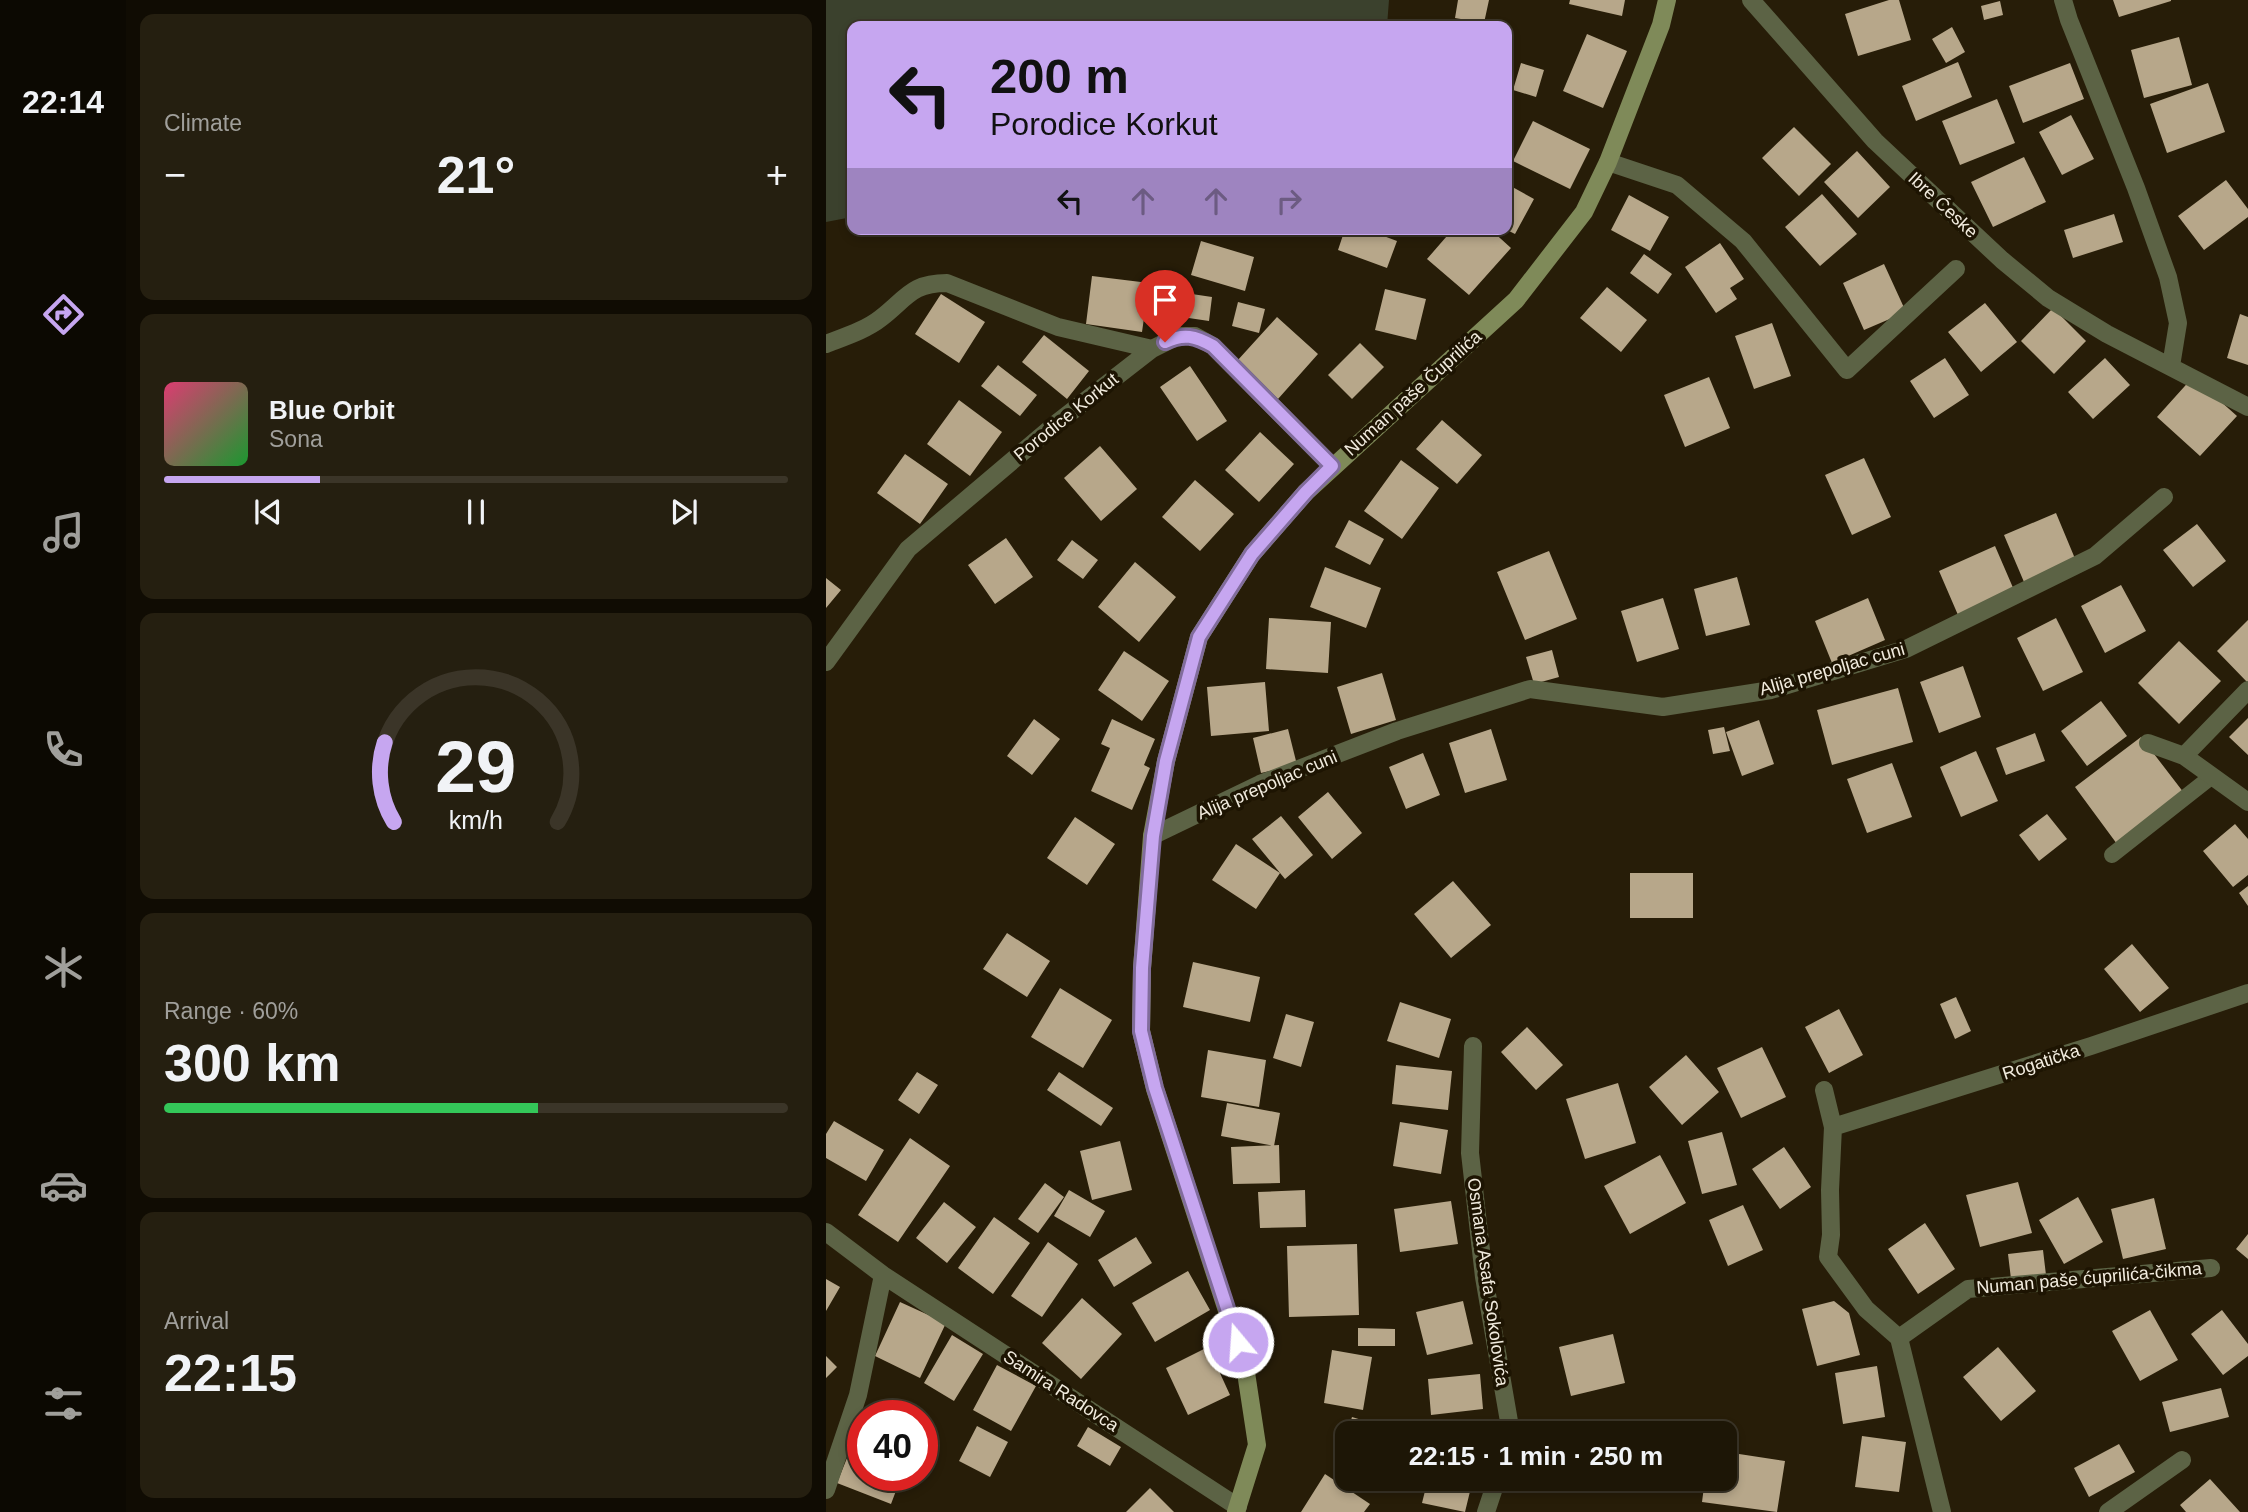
<!DOCTYPE html>
<meta charset="utf-8">
<style>
body{margin:0;font-family:Arial,sans-serif;background:#251f10;color:#f1f3f6;height:100vh;display:flex;flex-direction:column;font-size:26px;white-space:nowrap}
*{box-sizing:border-box;margin:0}
p{font-size:23px;color:#a09f9b}
.icon{flex:none;width:38px;height:38px;fill:none;stroke:currentColor;stroke-width:2;stroke-linecap:round;stroke-linejoin:round}
.map{position:relative;flex:1;overflow:hidden}
.details{display:flex;flex-direction:column;gap:14px;padding:14px;background:#100c03;width:700px}
.details>*{flex:none}
.top-card{position:absolute;left:21px;top:21px;width:665px;height:214px;border-radius:14px;box-shadow:0 4px 10px #0003,0 0 0 2px #3b3528;background:#c6a6f0;color:#111;overflow:hidden}
.speed{position:absolute;left:21px;top:1400px;display:flex;gap:14px;font-size:35px;font-weight:700;text-align:center}
.speed>*{display:grid;place-content:center;width:91px;height:91px;border-radius:50%;background:#1d1606;box-shadow:0 4px 10px #0003,0 0 0 2px #3b3528;line-height:1}
.speed .limit{border:10px solid #d22;background:#fff;color:#111}
.pin{position:absolute;display:grid;place-items:center;width:60px;height:60px;color:#fff;margin:-72px -30px;border-radius:50% 50% 50% 0;rotate:-45deg;box-shadow:0 0 7px #0007}
.pin .icon{rotate:45deg}
.me{position:absolute;width:77px;margin:-38px;rotate:342deg;stroke-linejoin:round;filter:drop-shadow(0 0 5px #0008)}
.turn{display:flex;align-items:center;gap:24px;height:147px;padding:0 28px;font-size:32px}
.turn .icon{width:91px;height:91px;stroke-width:2.5}
.turn b{display:block;font-size:49px;line-height:60px}
.lanes{display:flex;align-items:center;height:66px;padding:0 28px;background:#0003;justify-content:center;gap:35px;direction:ltr}
.lanes .off{opacity:.35}
.big{font-size:52px;font-weight:700;line-height:1.1}
.details .card{flex:1;display:flex;flex-direction:column;justify-content:center;gap:10px;min-width:0;padding:0 24px;border-radius:14px;background:#251f10}
.details .dial{align-items:center;gap:0}
.dial svg{height:182px;overflow:visible;fill:none;stroke:#3b3528;stroke-width:7;stroke-linecap:round;text-anchor:middle}
.dial text{fill:#f1f3f6;stroke:none}
.song{display:flex;align-items:center;gap:21px}
.cover{width:84px;height:84px;border-radius:10px;background:linear-gradient(135deg,hsl(340 70% 55%),hsl(130 70% 35%))}
.played{height:7px;border-radius:4px;background:linear-gradient(90deg,#c6a6f0 25%,#3b3528 25%)}
.keys{display:flex;justify-content:space-around;direction:ltr}
.heat{display:flex;justify-content:space-between;align-items:center;font-size:38px;direction:ltr}
.charge{height:10px;border-radius:5px;background:linear-gradient(90deg,#34c759 60%,#3b3528 0)}
.trip{position:absolute;left:509px;top:1421px;width:402px;height:70px;border-radius:14px;background:#1d1606;box-shadow:0 4px 10px #0003,0 0 0 2px #3b3528;font-weight:700;line-height:70px;text-align:center}
main{display:flex;flex:1;min-height:0}
.dock{display:flex;flex-direction:column;width:126px;justify-content:space-around;align-items:center;background:#0c0902;color:#a09f9b}
.dock .icon{width:49px;height:49px}
.dock .active{color:#c6a6f0}
.dock b{font-size:32px;color:#f1f3f6}
.map>svg:first-child{display:block}
.green{fill:#3b412d}
.building{fill:#b7a78a}
.lines{fill:none;stroke-linecap:round;stroke-linejoin:round}
.lane{stroke:#5c6345;stroke-width:16}
.street{stroke:#5c6345;stroke-width:18}
.secondary{stroke:#7f8a59;stroke-width:18}
.route-casing{stroke:#816c9c;stroke-width:18}
.route{stroke:#c6a6f0;stroke-width:12}
.labels{text-anchor:middle;dominant-baseline:central;stroke-width:7;stroke-linejoin:round;paint-order:stroke}
.street-label{font-size:18px;fill:#f1ebde;stroke:#1d1402}
</style>
<main>
<nav class="dock">
<b>22:14</b>
<svg class="icon active" aria-label="directions" viewBox="0 0 24 24"><path d="M12 3l9 9-9 9-9-9zM9 14v-3h6M13 9l2 2-2 2"/></svg>
<svg class="icon" aria-label="music" viewBox="0 0 24 24"><path d="M9 18V5l10-2v13"/><circle cx="6" cy="18" r="3"/><circle cx="16" cy="16" r="3"/></svg>
<svg class="icon" aria-label="phone" viewBox="0 0 24 24"><path d="M5 4h4l2 5-3 2q2 4 5 5l2-3 5 2v4C11 20 4 13 5 4z"/></svg>
<svg class="icon" aria-label="climate" viewBox="0 0 24 24"><path d="M12 3v18M4 7l16 10M4 17L20 7"/></svg>
<svg class="icon" aria-label="car" viewBox="0 0 24 24"><path d="M5 17H2v-5l4-1 3-4h7l3 4 3 1v5h-3M9 17h6M6 11h13"/><circle cx="7" cy="17" r="2"/><circle cx="17" cy="17" r="2"/></svg>
<svg class="icon" aria-label="filters" viewBox="0 0 24 24"><path d="M4 7h16M4 17h16"/><circle cx="9" cy="7" r="2"/><circle cx="15" cy="17" r="2"/></svg>
</nav>
<section class="details">
<div class="card"><p>Climate</p>
<div class="heat"><a>−</a><b class="big">21°</b><a>+</a></div>
</div>
<div class="card">
<div class="song"><i class="cover"></i><div><b>Blue Orbit</b><p>Sona</p></div></div>
<div class="played"></div>
<div class="keys"><svg class="icon" aria-label="previous" viewBox="0 0 24 24"><path d="M18 5L8 12l10 7zM5 5v14"/></svg><svg class="icon" aria-label="pause" viewBox="0 0 24 24"><path d="M8 5v14M16 5v14"/></svg><svg class="icon" aria-label="next" viewBox="0 0 24 24"><path d="M6 5l10 7-10 7zM19 5v14"/></svg></div>
</div>
<div class="card dial"><svg viewBox="0 0 100 80">
<path d="M14 69A42 42 0 1 1 86 69"/>
<path d="M14 69A42 42 0 0 1 10 34" stroke="#c6a6f0"/>
<text x="50" y="56" font-size="32" font-weight="700">29</text>
<text x="50" y="72" font-size="11">km/h</text>
</svg></div>
<div class="card"><p>Range · 60%</p><b class="big">300 km</b><div class="charge"></div></div>
<div class="card"><p>Arrival</p><b class="big">22:15</b></div>
</section>
<div class="map">
<svg width="1422" height="1512" viewBox="0 0 1422 1512">
<rect width="100%" height="100%" fill="#271d08"/>
<!-- green -->
<path class="green" d="M0 0H563L561 26H26V217L0 222Z"/>
<!-- building -->
<path class="building" d="M632 0H663L658 23 629 18Z
M744 0H799L796 16 743 4Z
M1063 0H1073L1085 40 1032 56 1019 14Z
M1287 0H1345V1L1293 17Z
M1174 1 1177 15 1158 20 1155 6Z
M1126 27 1139 52 1120 63 1106 39Z
M761 34 801 51 777 108 737 91Z
M1353 37 1366 85 1318 98 1305 50Z
M1132 62 1146 97 1090 121 1076 86Z
M695 63 718 70 710 97 687 90Z
M1244 63 1258 99 1197 123 1183 86Z
M1382 83 1399 132 1341 153 1324 104Z
M1171 99 1189 143 1134 165 1116 121Z
M1245 115 1268 159 1236 175 1213 132Z
M707 121 764 149 744 189 687 161Z
M968 127 1005 164 973 196 936 158Z
M1031 151 1064 187 1032 218 998 182Z
M1198 157 1220 202 1167 227 1145 182Z
M1400 180 1422 209V217L1378 250 1352 216Z
M681 184 708 199 689 234 681 230Z
M996 194 1031 234 994 266 959 227Z
M803 195 843 217 824 251 785 230Z
M1288 214 1297 242 1247 258 1238 230Z
M387 229H414L412 236Z
M519 229H539L571 241 561 268 512 250Z
M627 229H664L685 248 643 295 601 259Z
M375 241 428 257 419 291 365 275Z
M894 243 918 279 904 288 911 299 890 313 859 267Z
M818 254 846 274 832 294 804 273Z
M1058 264 1080 312 1038 330 1017 283Z
M266 276 323 283 316 332 260 324Z
M781 287 821 320 795 352 754 318Z
M559 289 600 299 590 340 549 330Z
M359 293 386 297 383 321 356 317Z
M115 294 159 322 133 363 89 334Z
M412 302 439 309 433 333 406 326Z
M1159 303 1191 342 1155 372 1122 332Z
M1227 308 1260 341 1228 374 1195 341Z
M1414 314 1422 317V365L1401 358Z
M451 317 492 354 452 399 411 361Z
M946 323 965 376 928 389 909 336Z
M218 335 263 371 241 399 196 362Z
M534 343 558 367 526 399 502 375Z
M1119 358 1143 395 1108 418 1084 381Z
M1279 358 1304 385 1267 419 1242 392Z
M172 365 211 395 194 416 155 386Z
M364 366 401 421 371 441 334 387Z
M883 377 904 428 859 447 838 395Z
M1367 377 1411 416 1374 456 1331 417Z
M133 400 176 432 144 476 101 444Z
M616 420 656 455 631 484 590 449Z
M434 432 468 464 433 502 399 470Z
M274 446 311 489 275 521 238 478Z
M79 454 122 484 94 524 51 493Z
M1038 458 1065 517 1026 535 999 475Z
M575 460 613 488 576 539 538 511Z
M369 480 408 514 374 551 336 517Z
M1230 513 1250 561 1198 582 1178 535Z
M523 520 558 539 544 565 509 547Z
M1371 524 1400 561 1367 587 1337 550Z
M180 538 207 577 169 604 142 565Z
M246 540 272 560 257 579 231 560Z
M1169 546 1188 590 1132 615 1113 571Z
M723 551 751 619 699 640 671 572Z
M309 562 350 597 313 642 272 607Z
M499 567 555 588 540 628 484 607Z
M911 577 924 625 880 636 868 589Z
M0 578 15 590 0 608Z
M1295 585 1320 631 1279 653 1255 606Z
M837 598 853 649 811 662 795 611Z
M1042 598 1059 640 1006 663 989 621Z
M443 618 505 622 502 673 440 669Z
M1230 618 1257 672 1217 691 1191 638Z
M1422 620V683L1391 651Z
M1353 641 1395 681 1353 724 1312 683Z
M726 650 733 677 708 684 700 657Z
M298 651 343 681 316 721 272 690Z
M1137 666 1155 717 1113 733 1094 682Z
M556 673 570 720 525 734 511 687Z
M439 682 443 731 385 736 381 687Z
M1072 688 1087 742 1006 765 991 710Z
M1275 701 1301 736 1261 766 1235 731Z
M1422 718V755L1403 737Z
M208 719 234 739 206 775 181 756Z
M286 719 329 739 318 765 324 768 306 810 265 791 284 748 275 744Z
M933 720 948 764 916 776 900 732Z
M898 727 904 751 887 754 882 730Z
M462 729 471 765 435 773 427 738Z
M665 729 681 780 639 793 623 743Z
M1209 733 1219 761 1180 775 1170 748Z
M1315 737 1358 793 1291 844 1249 787Z
M1150 751 1172 801 1135 817 1114 767Z
M597 753 614 795 580 809 563 767Z
M1066 763 1086 817 1041 833 1021 779Z
M502 792 536 833 506 859 472 817Z
M1221 814 1241 839 1213 861 1193 835Z
M455 816 487 855 459 879 426 839Z
M249 817 289 844 261 885 221 858Z
M1409 824 1422 839V875L1407 887 1377 851Z
M410 844 454 873 430 909 386 880Z
M804 873H867V918H804Z
M627 881 665 925 625 958 588 914Z
M1422 886V906L1413 893Z
M181 933 224 961 201 997 157 969Z
M1306 944 1343 988 1314 1012 1278 969Z
M367 962 434 977 424 1022 357 1007Z
M234 988 286 1020 257 1068 205 1037Z
M1130 997 1145 1031 1129 1039 1114 1004Z
M574 1002 625 1019 613 1058 561 1041Z
M1013 1009 1037 1055 1003 1073 979 1027Z
M460 1014 488 1022 475 1067 447 1058Z
M701 1027 737 1065 710 1090 675 1052Z
M936 1047 960 1097 915 1118 891 1068Z
M382 1050 440 1060 433 1107 375 1097Z
M860 1055 893 1092 856 1125 823 1087Z
M570 1065 626 1071 622 1110 566 1104Z
M91 1072 112 1085 93 1114 72 1100Z
M233 1072 287 1108 275 1126 221 1090Z
M792 1083 810 1143 759 1159 740 1099Z
M401 1103 454 1113 448 1146 395 1136Z
M8 1121 58 1150 40 1181 0 1158V1134Z
M574 1122 622 1130 615 1174 567 1166Z
M896 1132 911 1185 876 1194 862 1141Z
M84 1138 124 1166 72 1242 32 1215Z
M294 1141 306 1190 266 1200 254 1151Z
M453 1145 454 1183 407 1184 405 1147Z
M958 1147 985 1187 954 1209 926 1169Z
M834 1155 860 1203 804 1234 778 1186Z
M1192 1182 1206 1233 1154 1247 1140 1195Z
M219 1183 238 1197 212 1233 192 1219Z
M243 1190 279 1211 264 1237 228 1216Z
M479 1190 480 1227 434 1228 432 1192Z
M1252 1197 1277 1242 1238 1264 1213 1220Z
M1328 1198 1340 1249 1297 1259 1285 1209Z
M625 1201 632 1244 574 1252 568 1209Z
M118 1202 150 1227 121 1263 90 1238Z
M917 1205 937 1250 902 1266 883 1220Z
M168 1217 204 1243 167 1294 132 1268Z
M1099 1223 1129 1269 1092 1294 1062 1249Z
M1422 1234V1259L1410 1249Z
M310 1237 326 1263 288 1287 272 1260Z
M222 1242 252 1264 216 1317 185 1296Z
M531 1244 533 1315 463 1317 461 1246Z
M1217 1250 1220 1275 1185 1279 1182 1254Z
M362 1271 384 1310 329 1342 306 1303Z
M0 1279 14 1287 0 1311Z
M256 1298 296 1334 255 1379 216 1343Z
M637 1301 647 1344 601 1355 590 1312Z
M1008 1301 1023 1313 1034 1355 991 1366 976 1309Z
M74 1302 120 1323 94 1378 49 1356Z
M1324 1310 1352 1360 1314 1381 1286 1331Z
M1396 1310 1422 1344V1356L1397 1375 1365 1334Z
M532 1328 569 1329V1346H532Z
M787 1334 799 1383 745 1396 733 1347Z
M126 1335 157 1354 128 1401 98 1383Z
M382 1347 404 1395 362 1415 340 1368Z
M1172 1347 1210 1391 1175 1421 1137 1377Z
M506 1350 546 1357 537 1410 498 1403Z
M0 1356 11 1367 0 1378Z
M171 1365 210 1386 185 1431 147 1410Z
M1051 1366 1059 1417 1017 1424 1009 1373Z
M654 1374 657 1409 605 1415 602 1379Z
M1395 1388 1403 1417 1344 1432 1336 1402Z
M526 1417 578 1433H521Z
M151 1426 182 1442 164 1477 133 1461Z
M262 1427 295 1447 284 1466 251 1446Z
M33 1428 37 1430V1475H76L65 1504 11 1483Z
M522 1434V1459L514 1457Z
M1036 1436 1080 1442 1073 1492 1029 1487Z
M1293 1444 1309 1472 1263 1497 1248 1468Z
M900 1452 959 1461 951 1512 876 1502 879 1479H900Z
M499 1474 544 1504 538 1512H475Z
M602 1479H647L639 1512 596 1503Z
M731 1479H782L779 1493 730 1485Z
M1384 1479 1414 1512H1360L1354 1505Z
M324 1488 348 1512H300Z"/>
<g class="lines">
<!-- lane -->
<path class="lane" d="M1286 855 1385 777"/>
<!-- street -->
<path class="street" d="M925 0 1049 141 1176 260 1222 298 1281 334 1422 407
M1237 0 1243 20 1310 188 1342 277 1352 323 1345 366
M782 162 851 185 917 241 1021 370 1130 269
M0 344C18 337 40 330 55 318 81 298 85 283 121 283L232 327 326 349
M0 662 82 549 232 422 326 349 352 336H369L387 346 506 466
M1322 743 1358 756 1422 802
M1358 756 1422 690
M326 836 434 784 571 731 704 689 837 707 945 690 1080 649 1269 556 1338 497
M647 1046 644 1153 658 1277 685 1433
M998 1090 1007 1127 1004 1190 1005 1235 1002 1257 1040 1309 1073 1338 1116 1512
M1007 1127 1265 1046 1422 993
M0 1232 57 1275 412 1507
M1073 1338 1142 1289 1385 1268
M0 1490 32 1395 57 1275
M660 1512 671 1479
M1282 1512 1356 1460"/>
<!-- secondary -->
<path class="secondary" d="M410 1512 431 1445 419 1366 329 1089 315 1031 316 968 326 836 340 761 373 637 426 554 480 492 690 300 758 212 782 162 835 25 841 0"/>
</g>
<g class="lines">
<defs>
<path id="route" d="M339 342C358 333 369 336 387 346L506 466 480 492 426 554 373 637 340 761 327 836 316 968 315 1031 329 1088 412 1342"/>
</defs>
<!-- route casing -->
<use href="#route" class="route-casing"/>
<!-- route -->
<use href="#route" class="route"/>
</g>
<g class="labels">
<!-- street labels -->
<g class="street-label">
<text transform="translate(1117 205) rotate(43)">Ibre Ćeske</text>
<text transform="translate(587 393) rotate(-42)">Numan paše Čuprilića</text>
<text transform="translate(240 417) rotate(-39)">Porodice Korkut</text>
<text transform="translate(1006 669) rotate(-16)">Alija prepoljac cuni</text>
<text transform="translate(441 785) rotate(-23)">Alija prepoljac cuni</text>
<text transform="translate(1215 1062) rotate(-18)">Rogatička</text>
<text transform="translate(1263 1278) rotate(-5)">Numan paše ćuprilića-čikma</text>
<text transform="translate(662 1282) rotate(82)">Osmana Asafa Sokolovića</text>
<text transform="translate(235 1391) rotate(33)">Samira Radovca</text>
</g>
</g>
</svg>
<div class="speed"><div class="limit">40</div></div>
<div class="pin" style="left:339px;top:342px;background:#d93025"><svg class="icon" aria-label="arrive" viewBox="0 0 24 24"><path d="M6 21V4h12l-3 4 3 4H6"/></svg></div>
<svg class="me" style="left:412px;top:1342px" viewBox="-20 -20 40 40"><circle r="17" fill="#c6a6f0" stroke="#fff" stroke-width="3"/><path d="M0-11L8 9 0 5-8 9z" fill="#fff"/></svg>
<div class="trip">22:15 · 1 min · 250 m</div>
<div class="top-card">
<div class="turn"><svg class="icon" aria-label="left" viewBox="0 0 24 24"><path d="M17 20v-9H6M10 6l-5 5 5 5"/></svg><div><b>200 m</b>Porodice Korkut</div></div>
<div class="lanes"><svg class="icon" aria-label="left" viewBox="0 0 24 24"><path d="M17 20v-9H6M10 6l-5 5 5 5"/></svg><svg class="icon off" aria-label="ahead" viewBox="0 0 24 24"><path d="M12 20V5M6 11l6-6 6 6"/></svg><svg class="icon off" aria-label="ahead" viewBox="0 0 24 24"><path d="M12 20V5M6 11l6-6 6 6"/></svg><svg class="icon off" aria-label="right" viewBox="0 0 24 24"><path d="M7 20v-9h11M14 6l5 5-5 5"/></svg></div>
</div>
</div>
</main>
